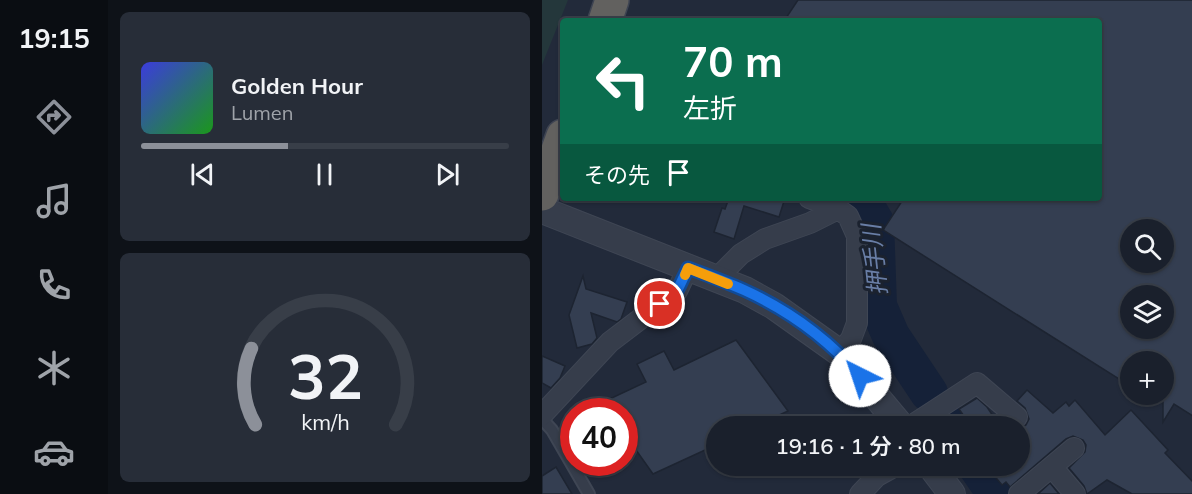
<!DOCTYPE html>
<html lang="ja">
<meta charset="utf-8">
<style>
body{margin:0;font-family:Mulish,"Noto Sans JP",sans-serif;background:#272d38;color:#f1f3f6;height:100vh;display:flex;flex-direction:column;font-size:22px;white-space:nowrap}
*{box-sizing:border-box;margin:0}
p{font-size:20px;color:#9fa3a9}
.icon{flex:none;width:33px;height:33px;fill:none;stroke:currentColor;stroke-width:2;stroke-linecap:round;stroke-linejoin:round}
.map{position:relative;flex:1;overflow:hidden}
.drawer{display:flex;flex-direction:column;gap:12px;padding:12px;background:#0e1218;width:434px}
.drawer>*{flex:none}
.top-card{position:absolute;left:18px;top:18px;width:542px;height:183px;border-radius:6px;box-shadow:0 2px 4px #0004,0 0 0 2px #383e48;background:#0b6e4f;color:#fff;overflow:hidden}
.controls{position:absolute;left:578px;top:219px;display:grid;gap:12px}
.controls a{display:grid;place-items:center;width:54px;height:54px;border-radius:50%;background:#1a202c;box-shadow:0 2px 4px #0004,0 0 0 2px #383e48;font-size:30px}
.speed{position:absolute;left:18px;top:398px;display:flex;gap:12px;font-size:30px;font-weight:700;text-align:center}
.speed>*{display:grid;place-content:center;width:78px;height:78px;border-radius:50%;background:#1a202c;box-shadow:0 2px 4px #0004,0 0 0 2px #383e48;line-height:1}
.speed .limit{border:9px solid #d22;background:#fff;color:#111}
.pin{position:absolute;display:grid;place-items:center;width:51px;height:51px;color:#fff;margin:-26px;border:3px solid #fff;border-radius:50%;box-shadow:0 2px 6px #0007}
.me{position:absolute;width:66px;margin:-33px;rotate:319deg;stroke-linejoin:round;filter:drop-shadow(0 0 4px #0008)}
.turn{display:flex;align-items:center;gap:21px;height:126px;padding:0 24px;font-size:27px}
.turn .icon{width:78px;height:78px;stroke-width:2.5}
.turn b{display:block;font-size:42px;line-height:51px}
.then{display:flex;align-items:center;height:57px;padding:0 24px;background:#0003;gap:12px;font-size:22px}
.drawer .tile{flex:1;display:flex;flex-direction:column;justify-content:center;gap:9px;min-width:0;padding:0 21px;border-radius:9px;background:#272d38}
.drawer .dial{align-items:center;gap:0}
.dial svg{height:156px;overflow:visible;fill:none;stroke:#383e48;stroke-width:7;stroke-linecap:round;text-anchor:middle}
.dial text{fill:#f1f3f6;stroke:none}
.song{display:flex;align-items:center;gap:18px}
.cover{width:72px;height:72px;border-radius:9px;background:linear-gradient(135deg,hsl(240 70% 55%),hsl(120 70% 35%))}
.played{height:6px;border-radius:3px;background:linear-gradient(90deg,#8c9099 40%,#383e48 40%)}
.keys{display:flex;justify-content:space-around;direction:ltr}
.trip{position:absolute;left:164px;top:416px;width:324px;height:60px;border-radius:30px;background:#1a202c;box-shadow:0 2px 4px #0004,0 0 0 2px #383e48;font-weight:600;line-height:60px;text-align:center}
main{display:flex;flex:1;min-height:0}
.menu{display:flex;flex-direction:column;width:108px;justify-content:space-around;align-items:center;background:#0a0d12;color:#9fa3a9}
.menu .icon{width:42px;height:42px}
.menu .on{color:#8c9099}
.menu b{font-size:27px;color:#f1f3f6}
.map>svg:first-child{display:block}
.green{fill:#24373b}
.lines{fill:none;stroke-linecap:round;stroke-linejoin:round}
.river{stroke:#152138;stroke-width:38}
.building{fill:#343e51;stroke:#1d2431;stroke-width:1.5;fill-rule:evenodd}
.service-casing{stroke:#3f4654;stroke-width:14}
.minor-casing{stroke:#3f4654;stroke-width:22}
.tertiary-casing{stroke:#3f4654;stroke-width:28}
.trunk-casing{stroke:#3e4452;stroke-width:36}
.service{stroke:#363d4b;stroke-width:10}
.minor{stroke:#363d4b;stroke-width:20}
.tertiary{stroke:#363d4b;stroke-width:26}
.trunk{stroke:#62615f;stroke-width:33}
.route-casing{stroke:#114b97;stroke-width:15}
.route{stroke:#1a73e8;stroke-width:10}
.slow{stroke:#f59e0b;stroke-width:10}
.labels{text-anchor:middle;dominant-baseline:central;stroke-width:6;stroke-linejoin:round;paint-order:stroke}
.water-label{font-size:24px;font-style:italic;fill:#697ea6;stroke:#1b222f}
</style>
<main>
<nav class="menu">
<b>19:15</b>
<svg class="icon on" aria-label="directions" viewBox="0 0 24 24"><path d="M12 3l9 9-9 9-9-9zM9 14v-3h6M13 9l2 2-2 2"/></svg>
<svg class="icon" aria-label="music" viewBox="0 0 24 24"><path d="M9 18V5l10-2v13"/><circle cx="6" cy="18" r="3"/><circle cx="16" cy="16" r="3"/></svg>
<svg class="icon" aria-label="phone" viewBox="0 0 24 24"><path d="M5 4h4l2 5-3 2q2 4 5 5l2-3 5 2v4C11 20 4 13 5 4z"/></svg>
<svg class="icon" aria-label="climate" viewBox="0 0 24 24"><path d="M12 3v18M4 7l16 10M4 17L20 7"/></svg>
<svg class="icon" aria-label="car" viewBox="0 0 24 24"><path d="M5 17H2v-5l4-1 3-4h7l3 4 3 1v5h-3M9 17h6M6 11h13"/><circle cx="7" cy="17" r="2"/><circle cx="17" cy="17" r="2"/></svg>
</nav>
<section class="drawer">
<div class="tile">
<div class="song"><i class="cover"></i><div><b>Golden Hour</b><p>Lumen</p></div></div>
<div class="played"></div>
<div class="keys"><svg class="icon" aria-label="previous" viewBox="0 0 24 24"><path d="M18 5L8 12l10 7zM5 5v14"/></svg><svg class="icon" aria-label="pause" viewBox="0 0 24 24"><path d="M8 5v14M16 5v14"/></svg><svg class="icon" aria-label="next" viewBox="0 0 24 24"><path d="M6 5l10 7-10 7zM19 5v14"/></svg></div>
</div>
<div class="tile dial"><svg viewBox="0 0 100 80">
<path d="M14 69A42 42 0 1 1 86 69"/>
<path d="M14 69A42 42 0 0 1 12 30" stroke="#8c9099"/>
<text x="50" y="56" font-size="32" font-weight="700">32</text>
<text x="50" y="72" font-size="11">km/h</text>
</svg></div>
</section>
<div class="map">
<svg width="651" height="494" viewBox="0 0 651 494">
<rect width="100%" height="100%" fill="#222a3a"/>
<!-- green -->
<path class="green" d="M0 0H26L0 65Z"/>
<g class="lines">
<!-- river -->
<path class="river" d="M304 198 326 210 333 222 336 306 349 336 387 393
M407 422 409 426
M434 465 454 494"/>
</g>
<!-- building -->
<path class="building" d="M256 0H651V416L632 404 621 422V362H588V386L341 230 362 198H556V21H242ZM588 230H621V262H588ZM588 296H621V328H588Z
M187 198H243L237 217 202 206 192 239 172 232 180 208 183 209Z
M41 276 44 289 85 302 79 319 75 322 49 313 55 338 50 344 35 348 27 315Z
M194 340 246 411 214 426H174V445L111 474 82 433V411H42L104 382 95 364 122 351 132 370Z
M0 356 23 366 18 378 9 388 0 383Z
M485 390 511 413 524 402 527 406 533 400 563 435 589 410 626 450 623 453 651 482V494H590L565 480 545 494 542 486 527 468 543 452 544 445 541 440 531 436 524 439 468 487 464 482 460 485 450 473 453 470 449 465H477V429L484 425 487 419 483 408 475 401Z
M435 398 445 407 455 422 458 419 467 426H431L428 421 426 422 417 409Z
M14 467 30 494H0V476Z
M508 483 517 494H496Z"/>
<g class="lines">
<defs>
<path id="service" d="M0 419 10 430 47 494"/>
<path id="minor" d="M267 198 296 209 306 216 315 236V323L309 339 298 353
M174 279 199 254 223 239 268 223 296 209
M0 415 68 342 135 291 146 268
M369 426 435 383 475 417
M510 467 533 494
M318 494 335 476 355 465
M477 494 532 448"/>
<path id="tertiary" d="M0 210 203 290 232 306 298 353 359 426
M388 465 410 494"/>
<path id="trunk" d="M63 21 70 0
M0 194 21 136"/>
</defs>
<!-- service casing -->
<use href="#service" class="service-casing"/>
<!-- minor casing -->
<use href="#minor" class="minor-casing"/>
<!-- tertiary casing -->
<use href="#tertiary" class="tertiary-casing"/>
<!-- trunk casing -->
<use href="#trunk" class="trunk-casing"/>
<!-- service -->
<use href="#service" class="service"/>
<!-- minor -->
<use href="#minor" class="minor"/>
<!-- tertiary -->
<use href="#tertiary" class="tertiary"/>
<!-- trunk -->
<use href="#trunk" class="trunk"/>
</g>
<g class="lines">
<defs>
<path id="route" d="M118 304 135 291 146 268C165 275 184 282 202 290 246 310 287 340 318 376"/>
</defs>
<!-- route casing -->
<use href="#route" class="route-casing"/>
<!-- route -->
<use href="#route" class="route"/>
<!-- slow -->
<path class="slow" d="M143 275 146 268 186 284"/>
</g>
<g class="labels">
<!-- water labels -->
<g class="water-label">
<text transform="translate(332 260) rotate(-96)">押手川</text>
</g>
</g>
</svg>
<div class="controls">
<a><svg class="icon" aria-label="search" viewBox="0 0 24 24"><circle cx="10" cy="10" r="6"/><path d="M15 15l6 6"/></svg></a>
<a><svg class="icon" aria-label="layers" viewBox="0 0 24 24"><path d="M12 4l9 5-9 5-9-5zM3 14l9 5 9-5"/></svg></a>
<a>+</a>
</div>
<div class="speed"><div class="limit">40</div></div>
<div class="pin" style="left:118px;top:304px;background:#d93025"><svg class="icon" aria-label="arrive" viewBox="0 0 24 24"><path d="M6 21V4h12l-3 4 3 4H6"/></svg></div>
<svg class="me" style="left:318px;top:376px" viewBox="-20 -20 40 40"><circle r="19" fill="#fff"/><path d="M0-13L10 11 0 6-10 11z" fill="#1a73e8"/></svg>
<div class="trip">19:16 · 1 分 · 80 m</div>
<div class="top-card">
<div class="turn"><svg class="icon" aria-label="left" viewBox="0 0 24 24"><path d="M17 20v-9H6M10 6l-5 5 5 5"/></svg><div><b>70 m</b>左折</div></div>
<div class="then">その先<svg class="icon" aria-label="arrive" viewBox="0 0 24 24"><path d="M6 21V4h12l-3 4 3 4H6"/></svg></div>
</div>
</div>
</main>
